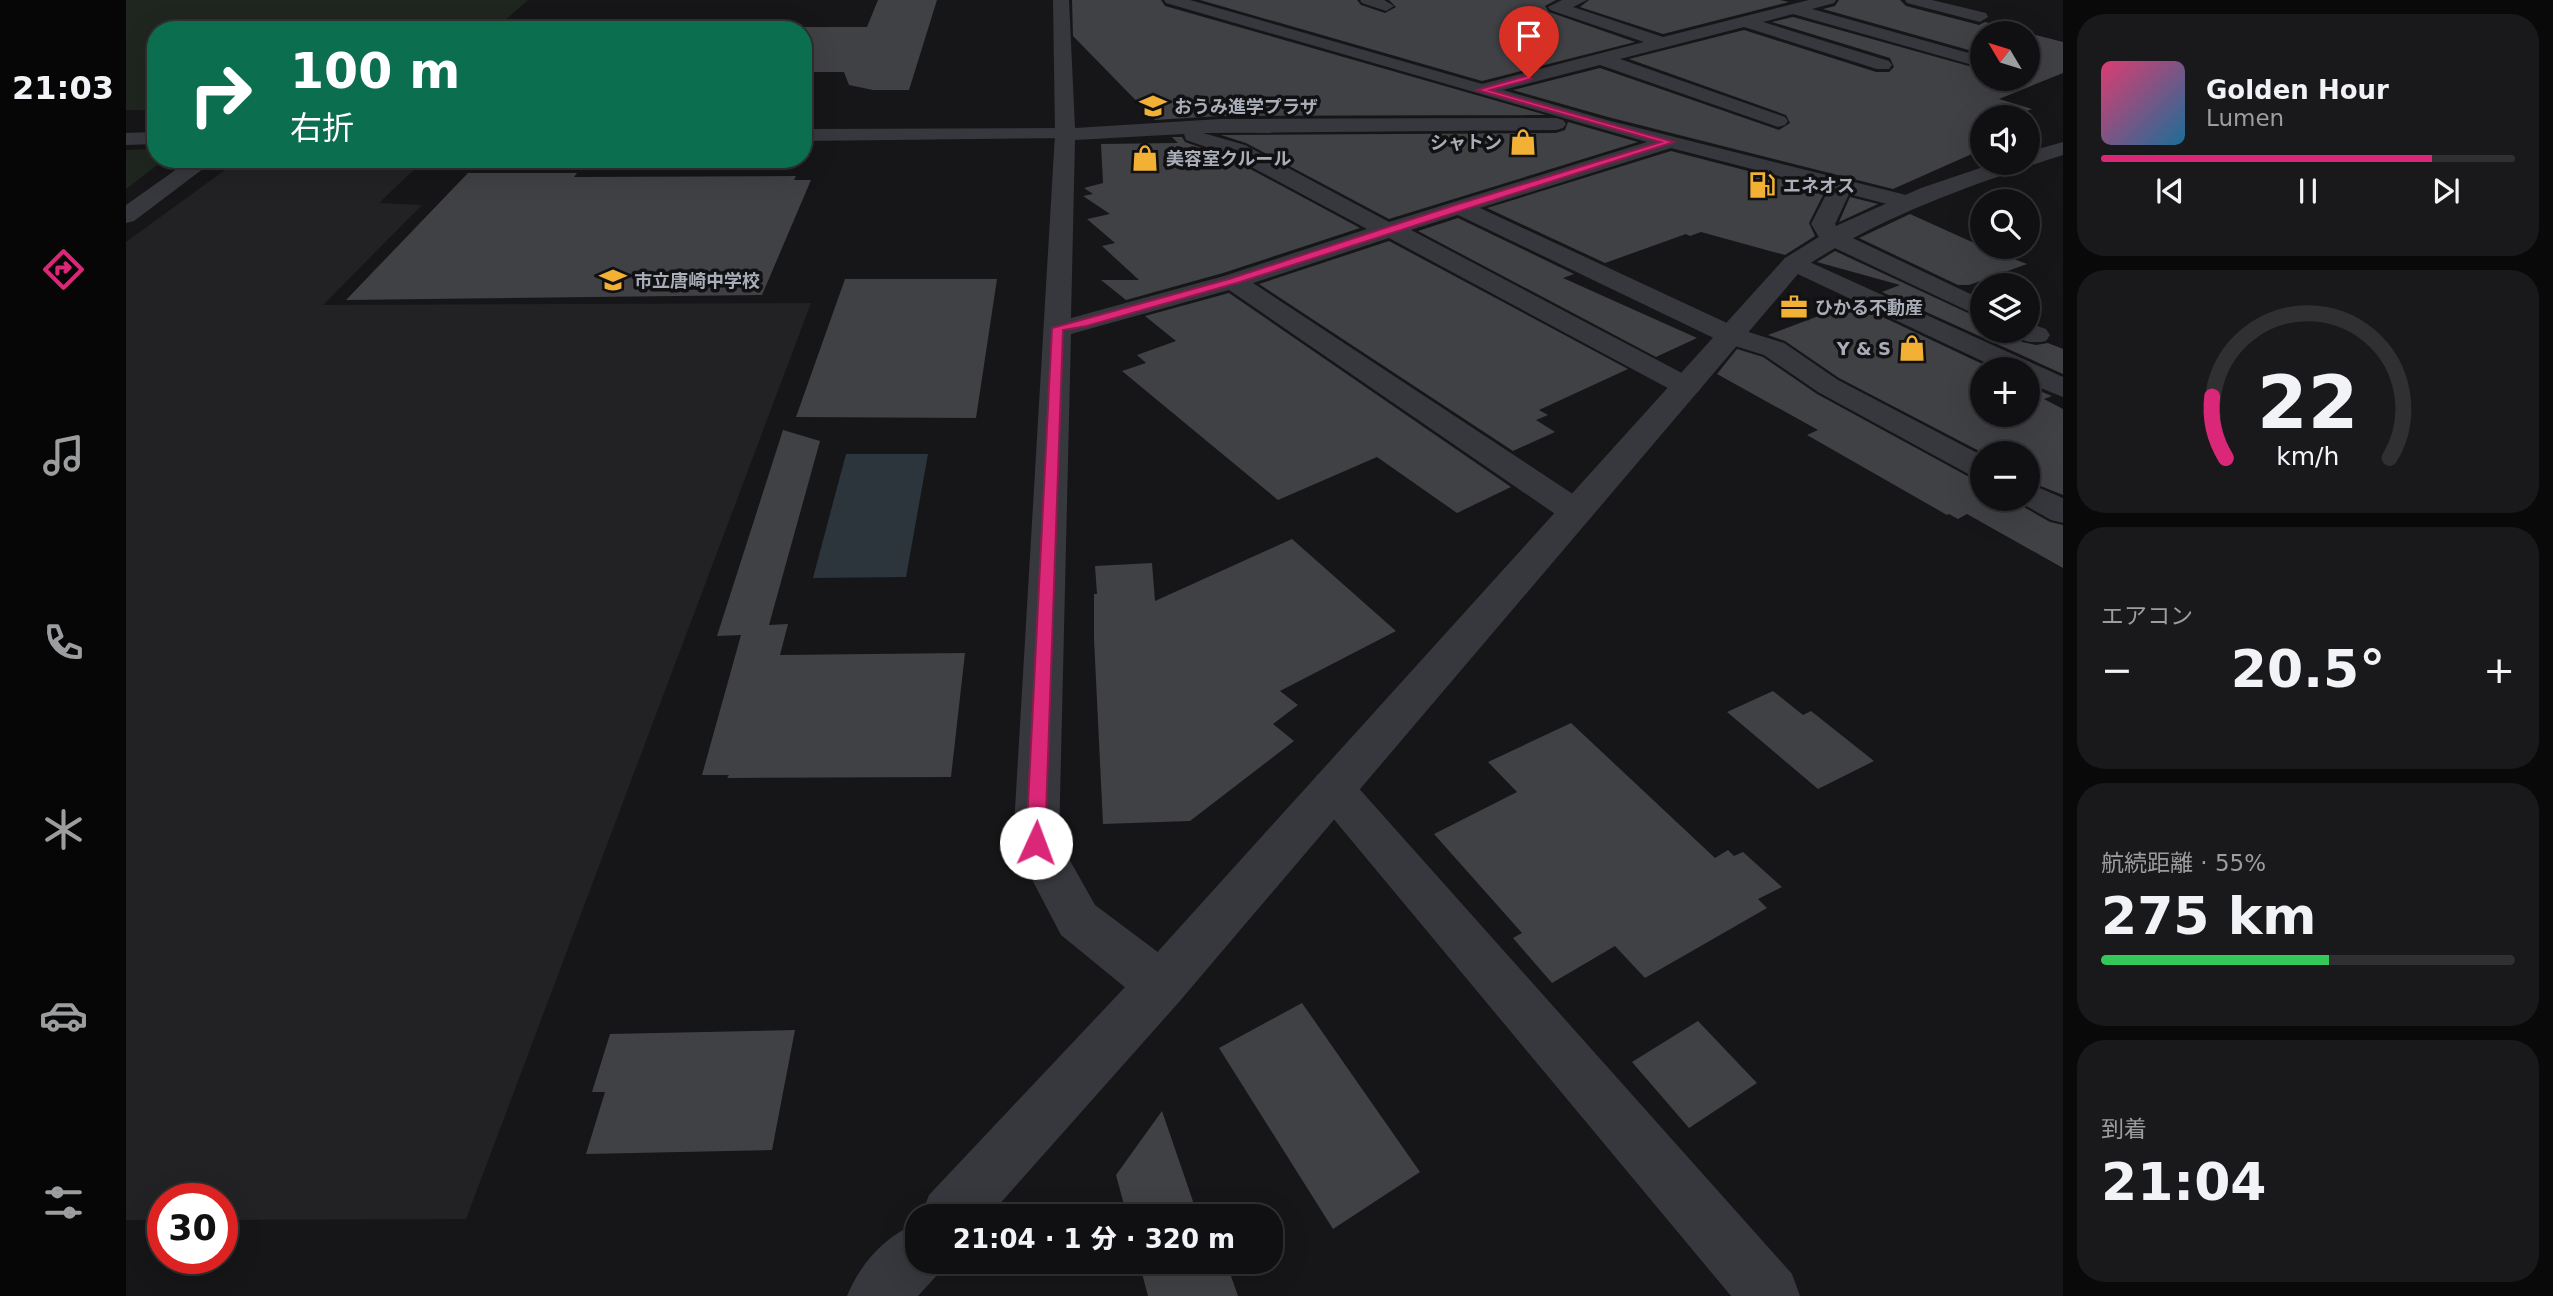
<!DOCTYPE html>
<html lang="ja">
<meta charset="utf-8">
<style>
body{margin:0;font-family:"DejaVu Sans","Noto Sans JP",sans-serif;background:#19191b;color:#f1f3f6;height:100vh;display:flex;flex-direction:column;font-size:26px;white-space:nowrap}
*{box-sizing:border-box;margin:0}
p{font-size:23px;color:#9c9d9f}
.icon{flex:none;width:38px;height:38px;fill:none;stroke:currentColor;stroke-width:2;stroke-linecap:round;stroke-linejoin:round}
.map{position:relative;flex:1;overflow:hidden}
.details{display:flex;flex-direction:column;gap:14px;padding:14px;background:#09090a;width:490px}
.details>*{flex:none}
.hud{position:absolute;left:21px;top:21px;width:665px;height:147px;border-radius:28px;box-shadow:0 7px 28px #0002,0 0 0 2px #303032;background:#0b6e4f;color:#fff;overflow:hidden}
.needle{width:46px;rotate:308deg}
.tools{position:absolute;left:1844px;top:21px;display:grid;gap:14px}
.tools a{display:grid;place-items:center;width:70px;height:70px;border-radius:50%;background:#101012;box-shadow:0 7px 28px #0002,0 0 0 2px #303032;font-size:35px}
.speed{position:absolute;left:21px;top:1183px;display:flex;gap:14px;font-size:35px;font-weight:700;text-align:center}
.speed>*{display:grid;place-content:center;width:91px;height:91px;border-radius:50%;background:#101012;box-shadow:0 7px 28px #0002,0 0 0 2px #303032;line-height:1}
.speed .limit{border:10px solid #d22;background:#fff;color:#111}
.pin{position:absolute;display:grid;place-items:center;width:60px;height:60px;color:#fff;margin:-72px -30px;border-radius:50% 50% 50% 0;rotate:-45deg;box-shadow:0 0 7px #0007}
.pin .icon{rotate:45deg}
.me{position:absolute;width:77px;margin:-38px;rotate:2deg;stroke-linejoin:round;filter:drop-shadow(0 0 5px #0008)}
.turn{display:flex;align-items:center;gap:24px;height:147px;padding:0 28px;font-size:32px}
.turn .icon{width:91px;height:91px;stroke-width:2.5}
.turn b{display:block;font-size:49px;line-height:60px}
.big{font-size:52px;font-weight:800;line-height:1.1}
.details .tile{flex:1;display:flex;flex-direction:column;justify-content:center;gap:10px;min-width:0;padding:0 24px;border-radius:28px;background:#19191b}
.details .dial{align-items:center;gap:0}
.dial svg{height:182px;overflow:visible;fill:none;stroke:#303032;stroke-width:7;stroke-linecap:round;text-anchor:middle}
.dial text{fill:#f1f3f6;stroke:none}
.song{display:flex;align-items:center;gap:21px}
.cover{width:84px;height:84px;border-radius:10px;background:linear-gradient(135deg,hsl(340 70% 55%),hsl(200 70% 35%))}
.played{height:7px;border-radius:4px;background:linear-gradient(90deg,#db2777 80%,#303032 80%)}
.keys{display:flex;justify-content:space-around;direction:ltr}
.heat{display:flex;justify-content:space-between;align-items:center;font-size:38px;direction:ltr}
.charge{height:10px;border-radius:5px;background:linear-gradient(90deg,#34c759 55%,#303032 0)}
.trip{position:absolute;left:779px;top:1204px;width:378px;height:70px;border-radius:28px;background:#101012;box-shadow:0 7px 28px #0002,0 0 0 2px #303032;font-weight:800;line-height:70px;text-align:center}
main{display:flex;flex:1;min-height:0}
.tab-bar{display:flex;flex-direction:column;width:126px;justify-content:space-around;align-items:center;background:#060607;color:#9c9d9f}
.tab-bar .icon{width:49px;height:49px}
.tab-bar .current{color:#db2777}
.tab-bar b{font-size:32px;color:#f1f3f6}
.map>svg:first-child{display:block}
.built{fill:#222225}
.green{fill:#1e261f}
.water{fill:#2c353c}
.building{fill:#404145}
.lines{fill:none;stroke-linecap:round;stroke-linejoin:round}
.minor{fill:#37383d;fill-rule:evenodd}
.tertiary{fill:#37383d;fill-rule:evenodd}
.route{fill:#db2777;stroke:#8e194d;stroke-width:2}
.labels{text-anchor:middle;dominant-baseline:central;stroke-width:7;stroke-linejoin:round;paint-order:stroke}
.far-poi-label{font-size:18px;font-weight:bold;fill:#a8adb8;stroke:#111113;text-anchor:start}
</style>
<main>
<nav class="tab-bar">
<b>21:03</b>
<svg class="icon current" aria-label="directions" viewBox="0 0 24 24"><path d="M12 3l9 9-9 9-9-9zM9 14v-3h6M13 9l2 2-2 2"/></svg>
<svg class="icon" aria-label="music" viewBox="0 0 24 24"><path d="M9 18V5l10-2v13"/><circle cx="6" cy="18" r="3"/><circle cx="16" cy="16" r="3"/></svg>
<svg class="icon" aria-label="phone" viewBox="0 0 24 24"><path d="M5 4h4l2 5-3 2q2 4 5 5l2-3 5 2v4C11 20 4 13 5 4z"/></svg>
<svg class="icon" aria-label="climate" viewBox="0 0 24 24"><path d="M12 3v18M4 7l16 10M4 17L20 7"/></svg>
<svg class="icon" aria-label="car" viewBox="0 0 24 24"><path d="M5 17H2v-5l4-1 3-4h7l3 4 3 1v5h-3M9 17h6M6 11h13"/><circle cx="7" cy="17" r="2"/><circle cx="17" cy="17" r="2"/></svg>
<svg class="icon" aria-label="filters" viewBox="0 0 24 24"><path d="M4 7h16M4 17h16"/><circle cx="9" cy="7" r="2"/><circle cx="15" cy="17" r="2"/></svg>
</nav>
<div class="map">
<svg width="1937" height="1296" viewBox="0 0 1937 1296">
<rect width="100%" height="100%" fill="#161618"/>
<!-- built -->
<path class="built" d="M114 159H299L253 203 296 205 197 305 685 303 340 1219 96 1220V1199H37V1220H0V242Z"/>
<!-- green -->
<path class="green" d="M0 0H402L368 30H30V110H0Z
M30 149V159H39L0 189V150Z"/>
<!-- water -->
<path class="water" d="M720 454H802L780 577 687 578Z"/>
<!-- building -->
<path class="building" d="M752 0H811L783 90H747L723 85 718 72H677V27H741Z
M946 0H1035L1039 6 1420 115 1094 116 1029 120 947 36Z
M1074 0H1231L1235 5 1259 13 1270 7 1263 0H1430L1419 6 1423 12 1509 42 1356 81Z
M1463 0H1654L1663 2 1537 34 1454 7Z
M1713 0H1774L1780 6 1853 25 1859 22 1902 33H1857V54L1697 9 1709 6Z
M1667 17 1857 70V79H1902V33L1937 42V73L1873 99 1906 109 1883 117H1857V149L1767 189 1482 117 1387 90 1474 68 1653 130 1664 123 1660 115 1503 59 1618 30 1750 72H1763L1768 67 1764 58 1646 22Z
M1442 122 1512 142 1263 219 1120 143 1095 135 1430 133 1439 130Z
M1046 137H1056L1059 142 1102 157 1234 228 1097 273 1000 300 975 280H1013L976 246 989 243 961 219 984 214 957 196 967 194 958 188 977 183 975 144 1052 143Z
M1545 151 1699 191 1683 223 1689 236 1659 255 1575 232 1564 236 1560 234 1479 263 1361 208Z
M342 173H451L448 177 670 176 668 180H685L636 295 220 300Z
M1724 197 1752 204 1713 222Z
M1784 214 1857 247 1901 264 1843 285H1832L1733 238Z
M1332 218 1448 274 1437 278 1571 338 1530 357 1292 231Z
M1263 241 1502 369 1413 410 1422 415 1410 420 1429 432 1387 451 1133 284Z
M1709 251 1857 320V331H1883L1896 342 1910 345 1922 343 1937 349V374L1756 292 1774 285 1691 262Z
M719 279H871L850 418 670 417Z
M1103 293 1385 487 1331 513 1251 457 1152 500 996 371 1020 363 1011 355 1050 341 1019 316Z
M1727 303 1867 369H1857V415H1902V386L1926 396 1918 399 1937 409V495L1902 481V453H1857L1713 378 1659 341 1642 335Z
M1611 349 1637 357 1691 394 1845 478 1857 481V499H1888L1889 502 1924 522 1937 525V568L1841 514 1832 519 1823 514 1821 515 1681 435 1692 430 1591 374Z
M657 430 694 441 643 625 662 624 654 655 839 653 825 777 601 778 603 775H576L615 635 591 636Z
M1166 539 1270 631 1154 691 1172 705 1147 724 1168 741 1064 821 977 824 968 639V594H971L969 566 1026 563 1029 601Z
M1647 691 1677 715 1685 711 1748 761 1692 789 1601 712Z
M1445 723 1589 858 1602 850 1608 856 1617 852 1656 887 1632 899 1641 908 1519 978 1489 946 1426 983 1387 938 1396 933 1308 834 1391 792 1362 762Z
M1176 1003 1294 1172 1207 1229 1093 1048Z
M1572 1021 1631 1083 1563 1128 1506 1062Z
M669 1030 646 1150 460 1154 479 1092H466L484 1034Z
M1036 1111 1072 1216H1001L990 1175Z
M1013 1262H1100L1112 1296H1022Z"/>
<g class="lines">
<!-- minor -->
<path class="minor" d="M927 0H943L949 128 1094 119 1430 118 1437 120 1440 124 1437 128 1430 130 1077 133 1119 145 1263 222 1521 142 1040 3 1038 0H1064L1356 84 1518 42 1424 10 1422 7 1436 0H1461L1447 7 1537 37 1683 0H1710L1708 3 1686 9 1857 57V68L1667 14 1637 22 1763 61 1766 65 1763 69H1751L1618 27 1494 59 1659 117 1662 121 1659 125 1652 127 1474 65 1377 90 1481 120 1784 196 1788 201 1784 206 1776 208 1723 194 1709 224 1714 232 1857 300V318L1696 242 1685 224 1703 189 1545 148 1354 208 1616 330 1658 343 1712 380 1857 456V479L1846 476 1692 392 1638 355 1596 342 1332 215 1285 230 1571 381 1576 387 1571 393 1561 396 1551 393 1263 238 1127 283 1462 504 1467 512 1462 520 1450 523 1438 520 1103 290 945 334 933 841 969 905 1053 968 1060 985 1053 1002 1035 1008 1017 1002 935 935 887 843 929 134ZM1058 134 1060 140 1103 155 1241 229 1098 276 945 318 949 140Z
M1234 0H1258L1268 6 1260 11 1236 3Z
M1779 0H1806L1860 13 1862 17 1854 22 1781 3Z
M65 159H90L8 221 0 223V205Z
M1668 255 1937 377V397L1902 383V369H1873L1659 268 1655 263 1659 258Z
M1902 323 1920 329 1924 335 1920 341C1907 344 1893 342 1886 331H1902Z
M1902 483 1937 498V523L1925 520 1890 500 1902 499Z
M1206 769 1221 775 1666 1274 1674 1296H1605L1191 799 1184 787 1191 775Z"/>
<!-- tertiary -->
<path class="tertiary" d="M939 128 946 130 949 134 946 138 677 141V129Z
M30 132V144L0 145V133Z
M1937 142V155C1847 184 1757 215 1677 268L1053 1002 863 1216H795L803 1195 1017 968 1659 258 1712 225 1795 188 1869 163H1902V152Z
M791 1223V1262H817L812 1274 792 1296H721C734 1264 759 1236 791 1223Z"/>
</g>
<!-- route -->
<path class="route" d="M1403 75 1406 79 1364 90 1548 142 1111 283 961 326 937 330 919 843 916 849 910 851 903 849 900 843 926 328 1103 279 1329 205 1535 142 1351 90Z"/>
<!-- icons -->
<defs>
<symbol id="school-bare" viewBox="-9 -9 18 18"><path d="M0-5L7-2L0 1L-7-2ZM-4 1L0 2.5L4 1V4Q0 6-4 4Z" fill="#f2b134" stroke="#111113" stroke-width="2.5" paint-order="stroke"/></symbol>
<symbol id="shop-bare" viewBox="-9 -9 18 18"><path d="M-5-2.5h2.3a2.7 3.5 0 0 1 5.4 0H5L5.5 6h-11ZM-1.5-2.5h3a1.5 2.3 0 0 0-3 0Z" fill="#f2b134" stroke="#111113" stroke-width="2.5" paint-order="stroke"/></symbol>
<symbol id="fuel-bare" viewBox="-9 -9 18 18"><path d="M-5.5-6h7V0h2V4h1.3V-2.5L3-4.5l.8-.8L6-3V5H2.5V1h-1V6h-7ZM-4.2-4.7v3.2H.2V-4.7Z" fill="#f2b134" stroke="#111113" stroke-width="2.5" paint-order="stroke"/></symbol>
<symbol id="office-bare" viewBox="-9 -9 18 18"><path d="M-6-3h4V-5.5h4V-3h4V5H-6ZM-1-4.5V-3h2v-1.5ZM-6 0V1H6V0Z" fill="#f2b134" stroke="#111113" stroke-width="2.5" paint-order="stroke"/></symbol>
</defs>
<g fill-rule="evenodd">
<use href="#school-bare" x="1008" y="87" width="38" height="38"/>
<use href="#shop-bare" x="1378" y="123" width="38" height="38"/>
<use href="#shop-bare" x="1000" y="139" width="38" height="38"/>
<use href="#fuel-bare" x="1617" y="166" width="38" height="38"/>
<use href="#school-bare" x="468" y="261" width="38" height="38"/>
<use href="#office-bare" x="1649" y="288" width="38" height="38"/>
<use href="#shop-bare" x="1767" y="329" width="38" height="38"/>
</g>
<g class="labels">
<!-- far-poi labels -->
<g class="far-poi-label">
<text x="1048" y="106">おうみ進学プラザ</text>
<text x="1376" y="142" text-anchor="end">シャトン</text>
<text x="1040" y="158">美容室クルール</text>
<text x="1657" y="185">エネオス</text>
<text x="508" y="280">市立唐崎中学校</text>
<text x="1689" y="307">ひかる不動産</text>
<text x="1765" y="348" text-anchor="end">Y &amp; S</text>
</g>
</g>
</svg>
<div class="tools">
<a><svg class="needle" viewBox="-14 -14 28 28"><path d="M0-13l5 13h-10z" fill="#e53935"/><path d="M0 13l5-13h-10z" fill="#9c9d9f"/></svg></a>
<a><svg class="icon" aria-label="sound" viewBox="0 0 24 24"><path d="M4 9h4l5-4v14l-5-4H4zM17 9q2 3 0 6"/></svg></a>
<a><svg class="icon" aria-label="search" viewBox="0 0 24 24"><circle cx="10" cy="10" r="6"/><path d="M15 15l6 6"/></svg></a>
<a><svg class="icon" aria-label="layers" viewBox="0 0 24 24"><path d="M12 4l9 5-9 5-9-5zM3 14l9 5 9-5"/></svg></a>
<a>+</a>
<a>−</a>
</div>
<div class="speed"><div class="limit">30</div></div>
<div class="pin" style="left:1403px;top:78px;background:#d93025"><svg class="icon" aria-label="arrive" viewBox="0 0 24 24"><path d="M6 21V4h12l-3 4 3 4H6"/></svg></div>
<svg class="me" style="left:910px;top:843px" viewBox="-20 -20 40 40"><circle r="19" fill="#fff"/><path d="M0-13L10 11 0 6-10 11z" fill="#db2777"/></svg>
<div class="trip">21:04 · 1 分 · 320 m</div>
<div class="hud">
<div class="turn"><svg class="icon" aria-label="right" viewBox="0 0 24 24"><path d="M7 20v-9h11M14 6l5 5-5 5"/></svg><div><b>100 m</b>右折</div></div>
</div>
</div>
<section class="details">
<div class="tile">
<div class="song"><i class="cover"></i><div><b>Golden Hour</b><p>Lumen</p></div></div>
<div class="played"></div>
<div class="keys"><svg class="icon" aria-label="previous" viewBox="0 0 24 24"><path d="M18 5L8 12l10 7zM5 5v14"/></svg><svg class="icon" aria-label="pause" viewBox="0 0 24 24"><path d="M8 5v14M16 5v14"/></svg><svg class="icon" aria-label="next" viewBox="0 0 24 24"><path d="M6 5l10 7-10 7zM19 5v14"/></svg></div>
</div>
<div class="tile dial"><svg viewBox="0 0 100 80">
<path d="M14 69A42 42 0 1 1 86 69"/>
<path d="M14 69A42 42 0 0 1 8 42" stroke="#db2777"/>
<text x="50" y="56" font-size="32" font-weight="700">22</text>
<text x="50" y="72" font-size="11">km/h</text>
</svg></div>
<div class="tile"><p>エアコン</p>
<div class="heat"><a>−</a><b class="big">20.5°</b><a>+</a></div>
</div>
<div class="tile"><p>航続距離 · 55%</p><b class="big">275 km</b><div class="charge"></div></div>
<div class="tile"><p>到着</p><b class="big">21:04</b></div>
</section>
</main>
